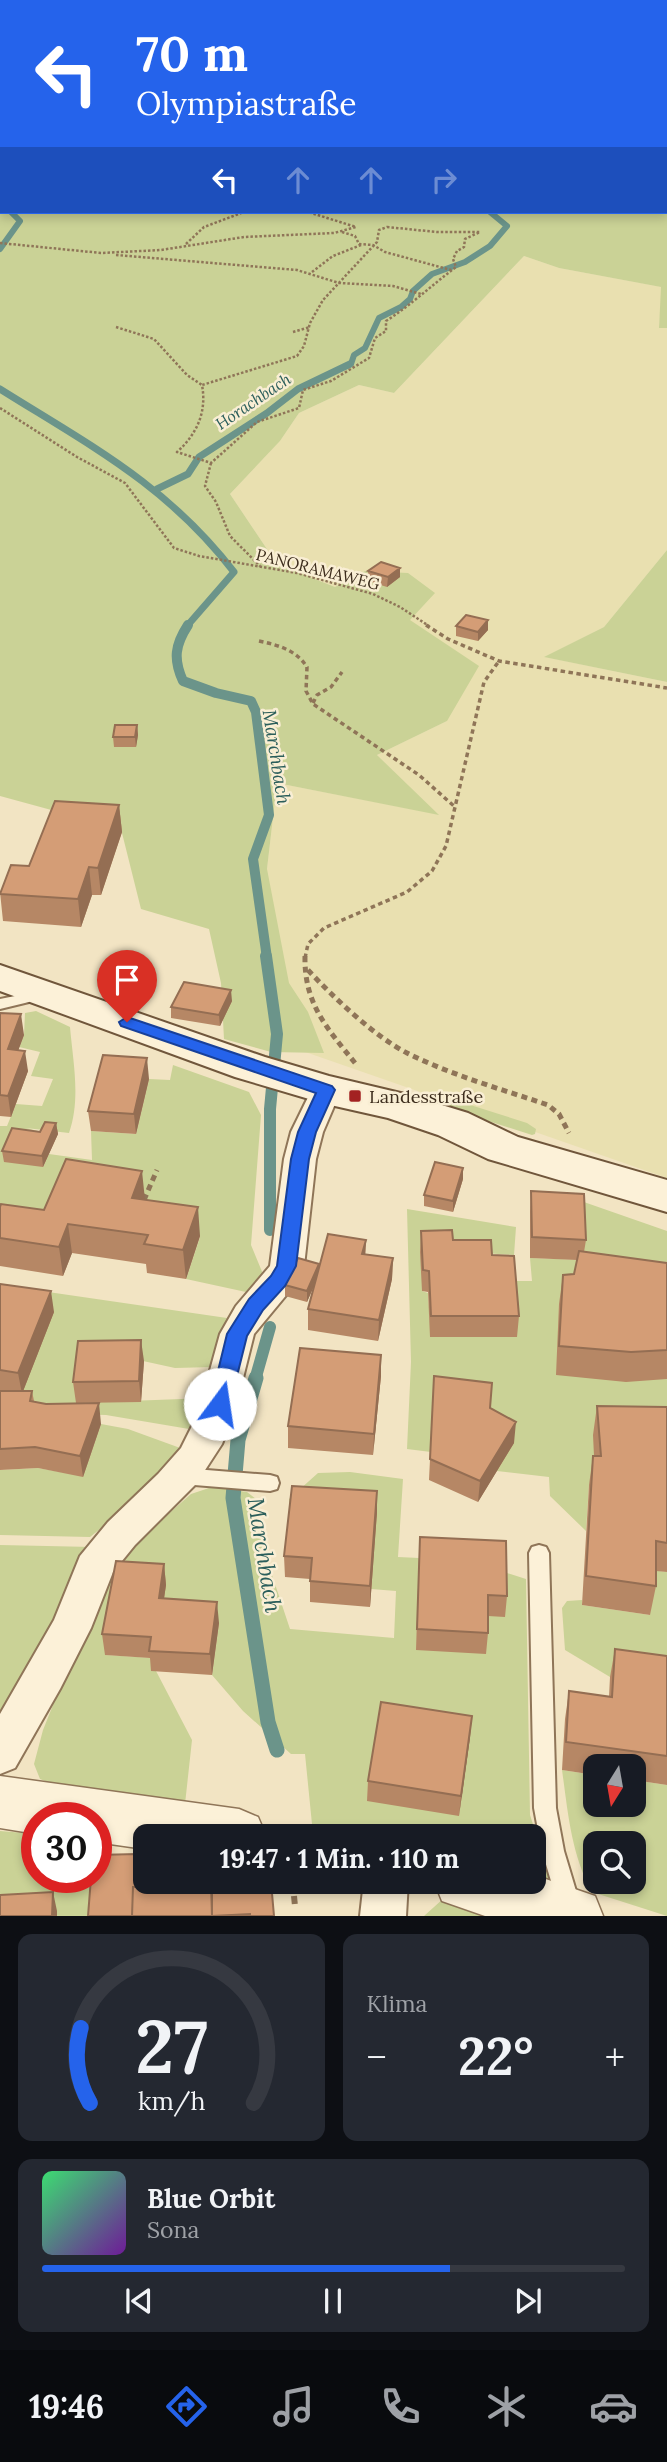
<!DOCTYPE html>
<html lang="de">
<meta charset="utf-8">
<style>
body{margin:0;font-family:Lora,serif;background:#242831;color:#f1f3f6;height:100vh;display:flex;flex-direction:column;font-size:26px;white-space:nowrap}
*{box-sizing:border-box;margin:0}
p{font-size:23px;color:#9ea1a6}
.icon{flex:none;width:38px;height:38px;fill:none;stroke:currentColor;stroke-width:2;stroke-linecap:round;stroke-linejoin:round}
.map{position:relative;height:1916px;overflow:hidden}
.sheet{display:flex;flex-direction:column;gap:18px;padding:18px;background:#0d0f14;flex:1}
.sheet>*{flex:none}
.top-card{position:absolute;left:0px;top:0px;width:668px;height:214px;box-shadow:0 4px 10px #0003;background:#2563eb;color:#fff;overflow:hidden}
.needle{width:46px;rotate:191deg}
.controls{position:absolute;left:583px;top:1754px;display:grid;gap:14px}
.controls a{display:grid;place-items:center;width:63px;height:63px;border-radius:14px;background:#171b24;box-shadow:0 4px 10px #0003;font-size:35px}
.speed{position:absolute;left:21px;top:1802px;display:flex;gap:14px;font-size:35px;font-weight:700;text-align:center}
.speed>*{display:grid;place-content:center;width:91px;height:91px;border-radius:50%;background:#171b24;box-shadow:0 4px 10px #0003;line-height:1}
.speed .limit{border:10px solid #d22;background:#fff;color:#111}
.pin{position:absolute;display:grid;place-items:center;width:60px;height:60px;color:#fff;margin:-72px -30px;border-radius:50% 50% 50% 0;rotate:-45deg;box-shadow:0 0 7px #0007}
.pin .icon{rotate:45deg}
.me{position:absolute;width:77px;margin:-38px;rotate:14deg;stroke-linejoin:round;filter:drop-shadow(0 0 5px #0008)}
.turn{display:flex;align-items:center;gap:24px;height:147px;padding:0 21px;font-size:32px}
.turn .icon{width:91px;height:91px;stroke-width:2.5}
.turn b{display:block;font-size:49px;line-height:60px}
.lanes{display:flex;align-items:center;height:66px;padding:0 21px;background:#0003;justify-content:center;gap:35px;direction:ltr}
.lanes .off{opacity:.35}
.big{font-size:52px;font-weight:700;line-height:1.1}
.sheet .card{flex:1;display:flex;flex-direction:column;justify-content:center;gap:10px;min-width:0;padding:0 24px;border-radius:14px;background:#242831}
.sheet .dial{align-items:center;gap:0}
.dial svg{height:182px;overflow:visible;fill:none;stroke:#363941;stroke-width:7;stroke-linecap:round;text-anchor:middle}
.dial text{fill:#f1f3f6;stroke:none}
.song{display:flex;align-items:center;gap:21px}
.cover{width:84px;height:84px;border-radius:10px;background:linear-gradient(135deg,hsl(140 70% 55%),hsl(280 70% 35%))}
.played{height:7px;border-radius:4px;background:linear-gradient(90deg,#2563eb 70%,#363941 70%)}
.keys{display:flex;justify-content:space-around;direction:ltr}
.heat{display:flex;justify-content:space-between;align-items:center;font-size:38px;direction:ltr}
.sheet .tiles{flex:1;display:grid;gap:18px;grid-template-columns:1fr 1fr}
.card:last-child{grid-column:span 2}
.trip{position:absolute;left:133px;top:1824px;width:413px;height:70px;border-radius:14px;background:#171b24;box-shadow:0 4px 10px #0003;font-weight:700;line-height:70px;text-align:center}
.tab-bar{display:flex;height:112px;justify-content:space-around;align-items:center;background:#090b0e;color:#9ea1a6}
.tab-bar .icon{width:49px;height:49px}
.tab-bar .on{color:#2563eb}
.tab-bar b{font-size:32px;color:#f1f3f6}
.map>svg:first-child{display:block}
.farmland{fill:#e9e0b0}
.green{fill:#cad296;fill-rule:evenodd}
.lines{fill:none;stroke-linecap:round;stroke-linejoin:round}
.stream-far5{stroke:#6b948a;stroke-width:4.5}
.stream-far4{stroke:#6b948a;stroke-width:6}
.stream-far3{stroke:#6b948a;stroke-width:7}
.stream-far2{stroke:#6b948a;stroke-width:10}
.stream-far1{stroke:#6b948a;stroke-width:12}
.stream{stroke:#6b948a;stroke-width:15}
.service-casing{stroke:#8f7558;stroke-width:4}
.minor-casing{stroke:#8f7558;stroke-width:4}
.tertiary-casing{stroke:#8f7558;stroke-width:3}
.secondary-casing{stroke:#70563b;stroke-width:4}
.path-far4{stroke:#8f7558;stroke-width:2;stroke-dasharray:2.5 2;stroke-linecap:butt}
.path-far3{stroke:#8f7558;stroke-width:2.5;stroke-dasharray:2.5 2;stroke-linecap:butt}
.path-far2{stroke:#8f7558;stroke-width:3.5;stroke-dasharray:4.5 3.5;stroke-linecap:butt}
.path-far1{stroke:#8f7558;stroke-width:5;stroke-dasharray:6 4.5;stroke-linecap:butt}
.path{stroke:#8f7558;stroke-width:6;stroke-dasharray:8 5;stroke-linecap:butt}
.service{fill:#fcf1d8;fill-rule:evenodd}
.minor{fill:#fcf1d8;fill-rule:evenodd}
.tertiary{fill:#fcf1d8;fill-rule:evenodd}
.secondary{fill:#fcf1d8;fill-rule:evenodd}
.wall{fill:#b68765}
.shaded-wall{fill:#946e53}
.building{fill:#d49d76;stroke:#946e53;stroke-width:2}
.route{fill:#2563eb;stroke:#184099;stroke-width:2}
.poi-dot{fill:#a32222;stroke:#f9eed4;stroke-width:2.5}
.labels{text-anchor:middle;dominant-baseline:central;stroke-width:5;stroke-linejoin:round;paint-order:stroke}
.far-water-label{font-size:16px;font-style:italic;fill:#2b5e5b;stroke:#f9eed4}
.far-street-label{font-size:16px;fill:#3d2d1d;stroke:#f9eed4}
.poi-label{font-size:18px;fill:#3d2d1d;stroke:#f9eed4;text-anchor:start}
.water-label{font-size:19px;font-style:italic;fill:#2b5e5b;stroke:#f9eed4}
.near-water-label{font-size:23px;font-style:italic;fill:#2b5e5b;stroke:#f9eed4}
</style>
<div class="map">
<svg width="667" height="1916" viewBox="0 0 667 1916">
<rect width="100%" height="100%" fill="#f2e4c3"/>
<!-- farmland -->
<path class="farmland" d="M524 256 559 268 662 287 659 328H667V550L604 627 545 657 667 682V1178L268 1039 267 869 277 783 437 814 377 755 447 721 409 620 434 593 408 574 365 571 335 587 277 564 230 494 280 441 299 413 359 385 394 393Z"/>
<!-- green -->
<path class="green" d="M0 0H667V328H659L661 287 559 268 524 256 394 393 359 385 299 413 280 441 230 494 277 564 335 587 365 571 408 573 435 593 410 620 479 666 447 721 377 755 439 815 277 783 267 869 289 983 308 1012 324 1053 271 1052 224 1039 221 983 209 929 141 909 121 829 0 796ZM2 2H667V212H2Z
M667 550V682L544 657 604 627Z
M36 1011 70 1027C73 1062 81 1099 69 1133L26 1128 46 1133 43 1167 49 1154 92 1160 91 1131 136 1134 149 1079 170 1080 173 1065 249 1092 261 1115 251 1245 263 1274 246 1292 186 1279 200 1237 48 1239 0 1247V1126H7L16 1104 42 1106 53 1079 31 1076 40 1052 19 1047 24 1035 25 1013Z
M435 1100 464 1103 527 1123 536 1129 535 1134 532 1135 435 1104 432 1101Z
M581 1201 667 1231V1447L597 1485H589L586 1531 550 1496 549 1477 497 1471 489 1429V1404L433 1400 431 1452 407 1449 411 1362 407 1209 516 1227 514 1255 451 1251 422 1291 428 1293 431 1337H517L512 1281H532L530 1258 583 1260Z
M0 1285 227 1318 213 1367 175 1368 143 1361 76 1403 208 1398 195 1430 106 1415 0 1412Z
M101 1424 128 1429 183 1449 135 1501 90 1537 0 1535V1470L38 1468 83 1476Z
M350 1472 403 1479 398 1557 419 1558 486 1616H505L504 1572 526 1579 530 1815 549 1874 558 1889 534 1881V1836H356L312 1824 305 1754H291L243 1711 212 1675 219 1623 106 1655 153 1658 156 1671 192 1740 185 1804 65 1789 40 1779 34 1764 43 1730 99 1590 126 1551 191 1494 212 1487 247 1492 256 1499 272 1575 290 1629 394 1638 396 1591 371 1589 293 1507 289 1506V1499L318 1473Z
M0 1545 93 1547 0 1730Z
M650 1570 667 1572V1685L610 1677 565 1650 562 1608 567 1601 582 1600V1605L650 1615Z
M562 1770 595 1775V1804H634V1780L667 1785V1916L592 1892C571 1854 568 1812 562 1770ZM595 1843H634V1881H595Z
M0 1831 37 1834V1878H92L90 1916H0Z
M444 1898 494 1916H424Z"/>
<g class="lines">
<!-- stream-far5 -->
<path class="stream-far5" d="M346 2 352 0
M530 2 532 0"/>
<!-- stream-far4 -->
<path class="stream-far4" d="M0 249 20 221 11 212
M347 366 351 364 354 355 365 348 379 318 401 307 410 299 413 291 432 274 465 262 490 246 507 226 490 212"/>
<!-- stream-far3 -->
<path class="stream-far3" d="M0 389C91 446 167 485 234 572L187 626
M157 489 188 474 199 457 267 413 298 389 350 364"/>
<!-- stream-far2 -->
<path class="stream-far2" d="M188 625C175 645 173 659 183 681L216 693 251 701 256 712 269 815 253 859 267 958"/>
<!-- stream-far1 -->
<path class="stream-far1" d="M266 956 277 1034 270 1109V1230
M255 1380 270 1327"/>
<!-- stream -->
<path class="stream" d="M256 1378 238 1440 233 1498 268 1722 277 1750"/>
<defs>
<path id="service" d="M37 985 44 990 29 1002 0 1009V999L20 995Z
M182 1468 270 1475 277 1477 279 1483 277 1489 270 1491 182 1484 175 1482 173 1476 175 1470Z
M539 1545 546 1547 549 1553 556 1808 564 1851 579 1901 576 1909 568 1912 560 1909 557 1901 542 1851 534 1808 529 1553 532 1547Z"/>
<path id="minor" d="M326 1080 337 1083 341 1090 323 1132 316 1159 304 1266 288 1293 254 1334 234 1414 222 1444 196 1484 135 1545 113 1572 91 1628 60 1689 15 1768 0 1774V1714L54 1620 80 1556 108 1522 158 1474 181 1448 198 1414 220 1334 236 1306 270 1266 284 1159 291 1132 315 1083Z
M364 1881H408L406 1916H360Z"/>
<path id="tertiary" d="M0 1776 239 1809 258 1817 266 1836H145V1849L96 1842V1818H37V1834L0 1828Z
M534 1875 595 1896 603 1916H485L442 1901 434 1881H534Z"/>
<path id="secondary" d="M0 965 265 1057 329 1076 409 1095 468 1113 518 1137 667 1180V1212L488 1159 438 1135 388 1118 326 1104 235 1077 0 991Z"/>
</defs>
<!-- service casing -->
<use href="#service" class="service-casing"/>
<!-- minor casing -->
<use href="#minor" class="minor-casing"/>
<!-- tertiary casing -->
<use href="#tertiary" class="tertiary-casing"/>
<!-- secondary casing -->
<use href="#secondary" class="secondary-casing"/>
<!-- path-far4 -->
<path class="path-far4" d="M640 0 643 2
M438 2 441 0"/>
<!-- path-far3 -->
<path class="path-far3" d="M387 227 437 232H480L465 239 464 247 457 251 453 259 456 267C432 285 411 305 386 321V331L375 338 369 358 331 381 303 390 299 408 257 422 211 463 177 452C197 434 207 412 202 385L297 356 304 346 310 323 323 300 377 242 379 230Z
M342 232 355 236 359 244 373 245 385 252 451 270
M0 243 101 253 161 250 244 237 334 233 356 227 308 212
M186 244 204 227 244 212
M116 255 297 270 339 283 393 286 421 294
M312 272 333 256 361 245
M116 327 154 339 187 375 202 385
M293 332 310 327
M0 408 77 457 125 483 174 548 199 556 297 573 373 594 400 607 429 626
M211 463 205 486 216 502 230 536 260 566"/>
<!-- path-far2 -->
<path class="path-far2" d="M426 625 448 639 499 661 667 688
M259 641C278 645 296 650 307 667L306 691 313 704 419 775 455 807
M313 703 317 695 331 687 342 672
M305 958 308 944 324 928 407 892 432 871 446 846 484 682 499 661"/>
<!-- path-far1 -->
<path class="path-far1" d="M305 956C304 1004 327 1028 355 1063
M308 970C333 997 374 1036 407 1053 451 1075 501 1089 548 1105L559 1114 569 1133
M144 1200 157 1170"/>
<!-- path -->
<path class="path" d="M294 1896 295 1906"/>
<!-- service -->
<use href="#service" class="service"/>
<!-- minor -->
<use href="#minor" class="minor"/>
<!-- tertiary -->
<use href="#tertiary" class="tertiary"/>
<!-- secondary -->
<use href="#secondary" class="secondary"/>
</g>
<!-- wall -->
<path class="wall" d="M400 568V577L387 587 368 581V571Z
M488 620V630L478 641 456 636V626Z
M137 725 138 735 136 747H114L113 737Z
M119 805 122 832 101 895H92L81 927 3 921 0 892 29 866Z
M232 1001 220 1026 171 1018V1007Z
M0 1013 24 1035 18 1050 28 1071 11 1117 0 1116Z
M149 1079 136 1134 91 1131 88 1111Z
M56 1123 58 1134 43 1167 4 1162 2 1151Z
M463 1179 453 1212 424 1206V1195Z
M531 1191 586 1240 584 1252 667 1263V1379L626 1382 556 1375 559 1304 563 1275 574 1274 577 1260 530 1258V1212Z
M145 1200 200 1236 186 1279 147 1273 146 1264 72 1253 63 1276 0 1266V1207L44 1210Z
M421 1231 453 1240 492 1255 519 1316 517 1337H430L428 1292 422 1291 420 1252Z
M366 1240 365 1254 393 1258 392 1279 378 1341 308 1330V1309L314 1285 307 1302 285 1296V1285L319 1268Z
M0 1284 54 1312 23 1391H32L34 1401 101 1424 83 1477 38 1468 0 1470Z
M381 1355V1376L373 1455 288 1448V1426Z
M144 1361 141 1402 76 1403 73 1382Z
M434 1376 490 1408 514 1443 478 1502 429 1480Z
M597 1406 667 1407V1572L656 1571V1586L650 1615 582 1605 589 1485 593 1456H594L593 1435Z
M377 1512 370 1607 310 1602V1579L285 1577 284 1556Z
M419 1558 507 1596 505 1617 488 1616V1633L486 1654 416 1650Z
M164 1564 166 1585 164 1598 219 1623 212 1675 151 1671 150 1658 105 1655 102 1634Z
M615 1649 667 1656V1785L634 1780V1766H595V1775L562 1770 565 1719 569 1691 609 1697 610 1677Z
M470 1737 459 1816 367 1801 368 1781Z"/>
<!-- shaded-wall -->
<path class="shaded-wall" d="M400 568V577L387 587 388 577Z
M488 620V630L478 641V632Z
M137 725 138 735 136 747 135 737Z
M119 805 122 832 101 895 98 868Z
M89 867 92 895 81 927 78 899Z
M231 990 232 1001 220 1026 219 1015Z
M21 1014 24 1035 11 1070 8 1049Z
M25 1051 28 1071 11 1117 8 1096Z
M147 1058 149 1079 136 1134 134 1114Z
M56 1123 58 1134 43 1167 42 1156Z
M463 1168V1179L453 1212V1201Z
M142 1171 145 1200 132 1198Z
M198 1207 200 1236 186 1279 183 1250Z
M68 1224 72 1253 63 1276 59 1247Z
M366 1240 365 1261 362 1254Z
M393 1258 392 1279 378 1341 379 1320Z
M319 1264V1275L307 1302V1291Z
M51 1291 54 1312 22 1394 18 1373Z
M141 1340 144 1361 141 1402 139 1381Z
M381 1355V1376L373 1455 374 1434Z
M99 1403 101 1424 83 1477 80 1456Z
M516 1422 514 1443 478 1502 480 1481Z
M377 1491V1512L370 1607V1586Z
M164 1564 166 1585 161 1619 159 1598Z
M217 1602 219 1623 212 1675 210 1654Z
M472 1716 470 1737 459 1816 461 1796Z
M137 1854 139 1865 136 1916H134Z
M53 1892 57 1911V1916H52Z"/>
<!-- building -->
<path class="building" d="M381 562 400 568 388 577 368 571Z
M466 615 488 620 478 632 456 626Z
M115 725H137L135 737H113Z
M55 801 119 805 98 868 89 867 78 899 0 894 11 865 29 866Z
M184 982 231 990 219 1015 171 1007Z
M0 1013 21 1014 8 1049 25 1051 8 1096 0 1095Z
M103 1055 147 1058 134 1114 88 1111Z
M45 1122 56 1123 42 1156 2 1151 12 1128 40 1132Z
M66 1159 142 1171 132 1198 198 1207 183 1250 144 1244 148 1235 68 1224 59 1247 0 1238V1207L1 1204 44 1210Z
M435 1162 463 1168 453 1201 424 1195Z
M531 1191 584 1194 586 1240 532 1237Z
M452 1230 453 1240H491L492 1255 514 1256 519 1316H431L429 1271 423 1270 421 1231Z
M328 1234 366 1240 362 1254 393 1258 379 1320 308 1309Z
M579 1251 667 1263V1350L631 1352 559 1346 563 1275 574 1274Z
M298 1258 319 1264 307 1291 285 1285Z
M0 1284 51 1291 18 1373 0 1370Z
M141 1340 139 1381 73 1382 78 1341Z
M300 1348 381 1355 374 1434 288 1426Z
M434 1376 492 1383 490 1408 516 1422 480 1481 430 1459Z
M0 1391H32L30 1401 46 1404 99 1403 80 1456 35 1447 0 1449Z
M597 1406 667 1407V1543L656 1541V1586L586 1576 593 1456H601Z
M292 1486 377 1491 370 1586 310 1581 312 1558 284 1556Z
M420 1537 506 1541 507 1596 488 1595V1633L417 1629Z
M116 1561 164 1564 159 1598 217 1602 210 1654 149 1651 151 1637 102 1634Z
M615 1649 667 1656V1756L566 1742 569 1691 612 1697Z
M381 1702 472 1716 461 1796 368 1781Z
M137 1854 136 1887H133L132 1916H88L91 1878H96V1855Z
M211 1881H261L271 1882 274 1916H250V1914L212 1916Z
M212 1882V1916H132L133 1887Z
M53 1892 52 1916H0V1895Z
M250 1914V1916H222Z"/>
<!-- route -->
<path class="route" d="M127 1017 332 1086 335 1090 316 1132 309 1159 296 1266 285 1286 263 1310 247 1336 230 1404 227 1410 220 1412 213 1410 210 1404 227 1334 249 1299 271 1276 277 1266 291 1159 298 1132 316 1093 121 1026 119 1022Z"/>
<!-- markers -->
<rect class="poi-dot" x="348" y="1089" width="14" height="14" rx="3.5"/>
<g class="labels">
<!-- far-water labels -->
<g class="far-water-label">
<text transform="translate(253 401) rotate(-34)">Horachbach</text>
</g>
<!-- far-street labels -->
<g class="far-street-label">
<text transform="translate(318 569) rotate(14)">PANORAMAWEG</text>
</g>
<!-- poi labels -->
<g class="poi-label">
<text x="369" y="1096">Landesstraße</text>
</g>
<!-- water labels -->
<g class="water-label">
<text transform="translate(277 757) rotate(81)">Marchbach</text>
</g>
<!-- near-water labels -->
<g class="near-water-label">
<text transform="translate(265 1555) rotate(81)">Marchbach</text>
</g>
</g>
</svg>
<div class="controls">
<a><svg class="needle" viewBox="-14 -14 28 28"><path d="M0-13l5 13h-10z" fill="#e53935"/><path d="M0 13l5-13h-10z" fill="#9ea1a6"/></svg></a>
<a><svg class="icon" aria-label="search" viewBox="0 0 24 24"><circle cx="10" cy="10" r="6"/><path d="M15 15l6 6"/></svg></a>
</div>
<div class="speed"><div class="limit">30</div></div>
<div class="pin" style="left:127px;top:1022px;background:#d93025"><svg class="icon" aria-label="arrive" viewBox="0 0 24 24"><path d="M6 21V4h12l-3 4 3 4H6"/></svg></div>
<svg class="me" style="left:220px;top:1404px" viewBox="-20 -20 40 40"><circle r="19" fill="#fff"/><path d="M0-13L10 11 0 6-10 11z" fill="#2563eb"/></svg>
<div class="trip">19:47 · 1 Min. · 110 m</div>
<div class="top-card">
<div class="turn"><svg class="icon" aria-label="left" viewBox="0 0 24 24"><path d="M17 20v-9H6M10 6l-5 5 5 5"/></svg><div><b>70 m</b>Olympiastraße</div></div>
<div class="lanes"><svg class="icon" aria-label="left" viewBox="0 0 24 24"><path d="M17 20v-9H6M10 6l-5 5 5 5"/></svg><svg class="icon off" aria-label="ahead" viewBox="0 0 24 24"><path d="M12 20V5M6 11l6-6 6 6"/></svg><svg class="icon off" aria-label="ahead" viewBox="0 0 24 24"><path d="M12 20V5M6 11l6-6 6 6"/></svg><svg class="icon off" aria-label="right" viewBox="0 0 24 24"><path d="M7 20v-9h11M14 6l5 5-5 5"/></svg></div>
</div>
</div>
<section class="sheet">
<div class="tiles">
<div class="card dial"><svg viewBox="0 0 100 80">
<path d="M14 69A42 42 0 1 1 86 69"/>
<path d="M14 69A42 42 0 0 1 10 36" stroke="#2563eb"/>
<text x="50" y="56" font-size="32" font-weight="700">27</text>
<text x="50" y="72" font-size="11">km/h</text>
</svg></div>
<div class="card"><p>Klima</p>
<div class="heat"><a>−</a><b class="big">22°</b><a>+</a></div>
</div>
<div class="card">
<div class="song"><i class="cover"></i><div><b>Blue Orbit</b><p>Sona</p></div></div>
<div class="played"></div>
<div class="keys"><svg class="icon" aria-label="previous" viewBox="0 0 24 24"><path d="M18 5L8 12l10 7zM5 5v14"/></svg><svg class="icon" aria-label="pause" viewBox="0 0 24 24"><path d="M8 5v14M16 5v14"/></svg><svg class="icon" aria-label="next" viewBox="0 0 24 24"><path d="M6 5l10 7-10 7zM19 5v14"/></svg></div>
</div>
</div>
</section>
<nav class="tab-bar">
<b>19:46</b>
<svg class="icon on" aria-label="directions" viewBox="0 0 24 24"><path d="M12 3l9 9-9 9-9-9zM9 14v-3h6M13 9l2 2-2 2"/></svg>
<svg class="icon" aria-label="music" viewBox="0 0 24 24"><path d="M9 18V5l10-2v13"/><circle cx="6" cy="18" r="3"/><circle cx="16" cy="16" r="3"/></svg>
<svg class="icon" aria-label="phone" viewBox="0 0 24 24"><path d="M5 4h4l2 5-3 2q2 4 5 5l2-3 5 2v4C11 20 4 13 5 4z"/></svg>
<svg class="icon" aria-label="climate" viewBox="0 0 24 24"><path d="M12 3v18M4 7l16 10M4 17L20 7"/></svg>
<svg class="icon" aria-label="car" viewBox="0 0 24 24"><path d="M5 17H2v-5l4-1 3-4h7l3 4 3 1v5h-3M9 17h6M6 11h13"/><circle cx="7" cy="17" r="2"/><circle cx="17" cy="17" r="2"/></svg>
</nav>
